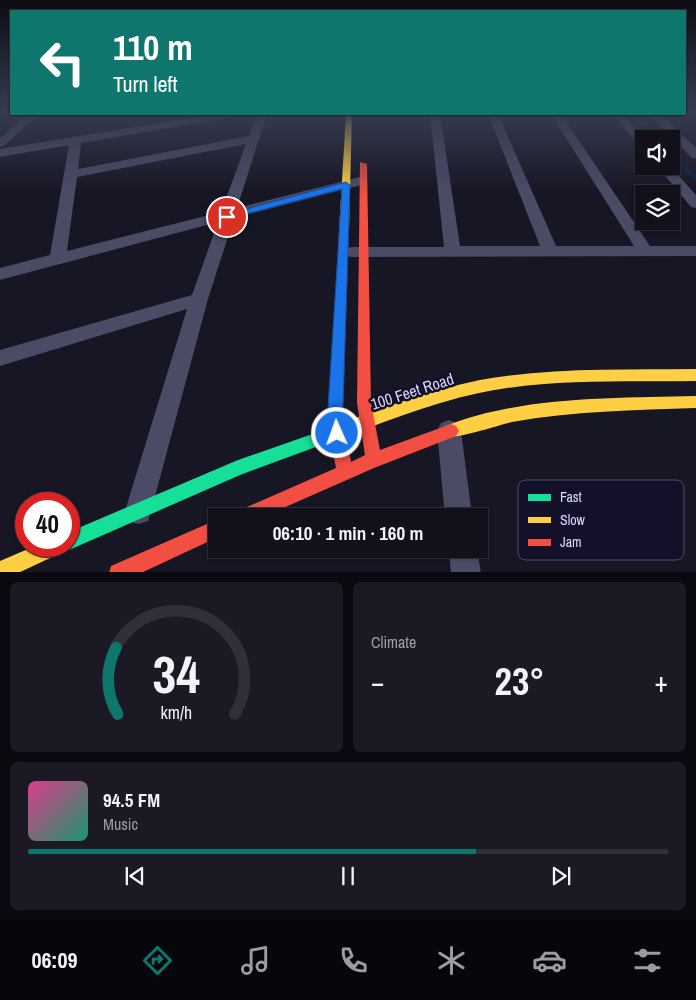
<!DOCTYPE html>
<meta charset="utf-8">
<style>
body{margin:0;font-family:"Archivo Narrow",sans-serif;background:#1a1924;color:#f1f3f6;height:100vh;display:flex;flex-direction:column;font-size:19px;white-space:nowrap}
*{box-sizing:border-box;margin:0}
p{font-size:16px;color:#9c9da3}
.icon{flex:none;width:28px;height:28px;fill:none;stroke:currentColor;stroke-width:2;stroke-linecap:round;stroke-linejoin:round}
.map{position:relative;height:572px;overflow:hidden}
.drawer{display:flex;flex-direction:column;gap:10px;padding:10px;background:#09090f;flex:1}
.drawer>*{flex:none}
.banner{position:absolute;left:10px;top:10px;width:676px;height:105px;border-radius:0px;box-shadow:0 1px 4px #0004,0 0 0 1px #30303a;background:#0f766e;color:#fff;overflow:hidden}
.controls{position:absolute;left:635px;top:130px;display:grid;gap:10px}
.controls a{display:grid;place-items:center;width:45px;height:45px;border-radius:0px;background:#11101b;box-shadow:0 1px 4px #0004,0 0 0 1px #30303a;font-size:25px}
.speed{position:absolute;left:15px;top:492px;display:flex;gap:10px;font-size:25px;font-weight:700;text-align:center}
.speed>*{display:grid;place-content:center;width:65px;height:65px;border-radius:50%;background:#11101b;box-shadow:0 1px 4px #0004,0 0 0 1px #30303a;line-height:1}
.speed .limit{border:8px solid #d22;background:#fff;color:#111}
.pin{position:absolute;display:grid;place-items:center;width:42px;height:42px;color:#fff;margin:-21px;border:2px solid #fff;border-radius:50%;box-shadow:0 1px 5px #0007}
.me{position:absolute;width:55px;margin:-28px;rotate:358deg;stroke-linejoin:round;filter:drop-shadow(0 0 4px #0008)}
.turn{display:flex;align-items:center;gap:18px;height:105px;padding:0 20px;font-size:22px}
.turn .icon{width:65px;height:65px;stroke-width:2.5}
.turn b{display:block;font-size:35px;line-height:42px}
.big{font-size:38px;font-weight:700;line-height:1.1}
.drawer .tile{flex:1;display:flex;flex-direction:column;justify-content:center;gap:8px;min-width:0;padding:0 18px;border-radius:8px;background:#1a1924}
.drawer .dial{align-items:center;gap:0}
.dial svg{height:130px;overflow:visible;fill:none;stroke:#30303a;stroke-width:7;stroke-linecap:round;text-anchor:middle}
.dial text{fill:#f1f3f6;stroke:none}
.song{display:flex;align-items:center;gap:15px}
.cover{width:60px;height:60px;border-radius:8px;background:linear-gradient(135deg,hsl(330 70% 55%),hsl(160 70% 35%))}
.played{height:5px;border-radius:2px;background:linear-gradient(90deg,#0f766e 70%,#30303a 70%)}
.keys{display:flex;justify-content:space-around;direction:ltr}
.heat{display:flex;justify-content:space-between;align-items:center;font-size:28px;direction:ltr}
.drawer .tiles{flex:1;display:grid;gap:10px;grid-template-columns:1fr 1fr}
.tile:last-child{grid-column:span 2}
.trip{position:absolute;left:208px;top:508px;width:280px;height:50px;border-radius:0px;background:#11101b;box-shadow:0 1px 4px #0004,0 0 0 1px #30303a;font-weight:700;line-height:50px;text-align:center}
.tab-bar{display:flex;height:80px;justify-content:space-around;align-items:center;background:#07060b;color:#9c9da3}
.tab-bar .icon{width:35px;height:35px}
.tab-bar .active{color:#0f766e}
.tab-bar b{font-size:22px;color:#f1f3f6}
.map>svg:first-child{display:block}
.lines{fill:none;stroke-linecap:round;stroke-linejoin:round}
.stream{fill:#0a2347;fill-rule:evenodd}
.street{fill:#4a4b65;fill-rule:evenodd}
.fast{fill:#16e098;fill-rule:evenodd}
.slow{fill:#ffcf43;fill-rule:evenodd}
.jam{fill:#f24e42;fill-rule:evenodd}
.route{fill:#1a73e8;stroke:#114b97}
.labels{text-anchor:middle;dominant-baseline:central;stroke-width:5;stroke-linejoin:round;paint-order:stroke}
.near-street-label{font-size:16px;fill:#dbd9ff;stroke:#13102a}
.key{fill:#13102a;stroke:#4f4c6a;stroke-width:1}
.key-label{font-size:14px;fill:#dbd9ff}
</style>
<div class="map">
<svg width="696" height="573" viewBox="0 0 696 573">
<rect width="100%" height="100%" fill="#171624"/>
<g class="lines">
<!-- stream -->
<path class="stream" d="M631 114H635L659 139H655Z
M671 152 696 176V180H694L671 156Z"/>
<!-- street -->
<path class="street" d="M28 114H39L4 146 0 147V138Z
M216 114H238L233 117 81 143 78 169 249 136 257 114H267L237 208 360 177 367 181 365 184 234 218 208 299 151 511 148 521 138 524 128 521 125 511 187 309 0 366V350L192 295 218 222 0 280V268L50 255 69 145 0 157V149ZM246 144 221 212 67 251 77 177Z
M430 114H440L460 246H540L488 114H498L556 246H634L551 114H561L650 246H696V256L352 257 346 256 344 252 346 248 352 247H444Z
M612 114H622L645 139H644V147L640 146Z
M649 114H660L696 148V159L692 158Z
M657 166H670L696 195V208L691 207Z
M449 420 457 423 461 431 472 516H445L437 431 441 423Z
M449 549H477L481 573H451Z"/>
<!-- fast -->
<path class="fast" d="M327 429 332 431 335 436 332 441 240 475 69 550 63 547 69 546V532L238 460Z"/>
<!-- slow -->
<path class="slow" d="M346 114H352L349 230 344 233 339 230Z
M696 369V381C624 382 550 378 479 393 427 404 377 425 327 443L322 441 319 436 322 431C372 411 427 391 480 380 551 367 624 370 696 369Z
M696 396V408C635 410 573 411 512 422 499 425 455 440 446 436L443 431 446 426C521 396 616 398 696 396Z
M35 546H66L63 552 18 573H0V561Z"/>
<!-- jam -->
<path class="jam" d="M360 162 367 164 371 403 380 450 451 424 456 426 459 431 456 436 374 468 265 516H237L240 510 336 468 329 433V407L339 230 344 227 349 230 343 407 345 433 351 462 365 455 357 403Z
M216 520V538L141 573H109L111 566Z"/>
</g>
<!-- sky -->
<linearGradient id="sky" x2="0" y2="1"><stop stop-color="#0d0c14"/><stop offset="0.58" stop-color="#363c50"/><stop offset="1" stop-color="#363c50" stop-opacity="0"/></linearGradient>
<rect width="696" height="192" fill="url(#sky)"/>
<!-- route -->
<path class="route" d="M346 182 350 185 343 407 344 433 342 439 337 441 331 439 329 433 328 407 342 189 227 219 222 217 224 215Z"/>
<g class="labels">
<!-- near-street labels -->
<g class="near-street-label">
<text transform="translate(412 391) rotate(-18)">100 Feet Road</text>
</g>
</g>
<!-- legend -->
<rect x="518" y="480" width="166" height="80" rx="8" class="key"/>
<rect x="528" y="494" width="23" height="7" fill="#16e098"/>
<rect x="528" y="517" width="23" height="6" fill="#ffcf43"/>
<rect x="528" y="539" width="23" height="7" fill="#f24e42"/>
<g class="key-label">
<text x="560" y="502">Fast</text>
<text x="560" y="525">Slow</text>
<text x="560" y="547">Jam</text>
</g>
</svg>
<div class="controls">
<a><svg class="icon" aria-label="sound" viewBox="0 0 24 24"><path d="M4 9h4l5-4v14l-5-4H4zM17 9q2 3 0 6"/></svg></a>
<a><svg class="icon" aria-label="layers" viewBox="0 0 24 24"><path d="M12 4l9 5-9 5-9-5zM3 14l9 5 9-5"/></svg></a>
</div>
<div class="speed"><div class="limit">40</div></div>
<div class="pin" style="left:227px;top:217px;background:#d93025"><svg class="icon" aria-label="arrive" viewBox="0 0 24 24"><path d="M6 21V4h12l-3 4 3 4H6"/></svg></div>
<svg class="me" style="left:337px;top:433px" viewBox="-20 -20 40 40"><circle r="17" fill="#1a73e8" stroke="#fff" stroke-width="3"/><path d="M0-11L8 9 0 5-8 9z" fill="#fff"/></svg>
<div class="trip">06:10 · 1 min · 160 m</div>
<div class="banner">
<div class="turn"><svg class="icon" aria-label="left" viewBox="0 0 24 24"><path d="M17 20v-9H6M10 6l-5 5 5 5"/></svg><div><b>110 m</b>Turn left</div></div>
</div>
</div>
<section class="drawer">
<div class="tiles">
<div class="tile dial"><svg viewBox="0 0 100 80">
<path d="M14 69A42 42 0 1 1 86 69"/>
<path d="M14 69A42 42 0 0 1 13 28" stroke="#0f766e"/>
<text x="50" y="56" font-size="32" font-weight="700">34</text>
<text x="50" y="72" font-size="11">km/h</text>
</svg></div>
<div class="tile"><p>Climate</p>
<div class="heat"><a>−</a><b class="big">23°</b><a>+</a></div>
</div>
<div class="tile">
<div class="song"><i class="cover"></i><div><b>94.5 FM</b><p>Music</p></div></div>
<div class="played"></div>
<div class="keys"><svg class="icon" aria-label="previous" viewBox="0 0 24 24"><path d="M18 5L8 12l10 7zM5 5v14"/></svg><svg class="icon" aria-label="pause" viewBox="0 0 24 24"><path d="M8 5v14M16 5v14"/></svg><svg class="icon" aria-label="next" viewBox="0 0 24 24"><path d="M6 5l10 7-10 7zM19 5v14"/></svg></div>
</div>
</div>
</section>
<nav class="tab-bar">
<b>06:09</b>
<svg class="icon active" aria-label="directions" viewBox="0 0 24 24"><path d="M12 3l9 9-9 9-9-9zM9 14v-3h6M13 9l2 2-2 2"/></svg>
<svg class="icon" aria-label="music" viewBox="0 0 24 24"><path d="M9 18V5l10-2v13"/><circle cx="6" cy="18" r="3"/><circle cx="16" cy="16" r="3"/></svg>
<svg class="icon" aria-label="phone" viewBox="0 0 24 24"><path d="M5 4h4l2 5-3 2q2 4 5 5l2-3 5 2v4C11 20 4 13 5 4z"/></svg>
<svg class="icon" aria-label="climate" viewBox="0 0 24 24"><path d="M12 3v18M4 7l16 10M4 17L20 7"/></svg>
<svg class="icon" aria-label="car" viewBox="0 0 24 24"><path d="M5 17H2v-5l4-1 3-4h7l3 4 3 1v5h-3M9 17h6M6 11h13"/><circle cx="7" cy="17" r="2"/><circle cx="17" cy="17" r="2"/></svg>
<svg class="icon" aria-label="filters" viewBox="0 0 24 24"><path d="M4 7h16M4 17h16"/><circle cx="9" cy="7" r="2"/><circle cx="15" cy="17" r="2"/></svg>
</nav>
